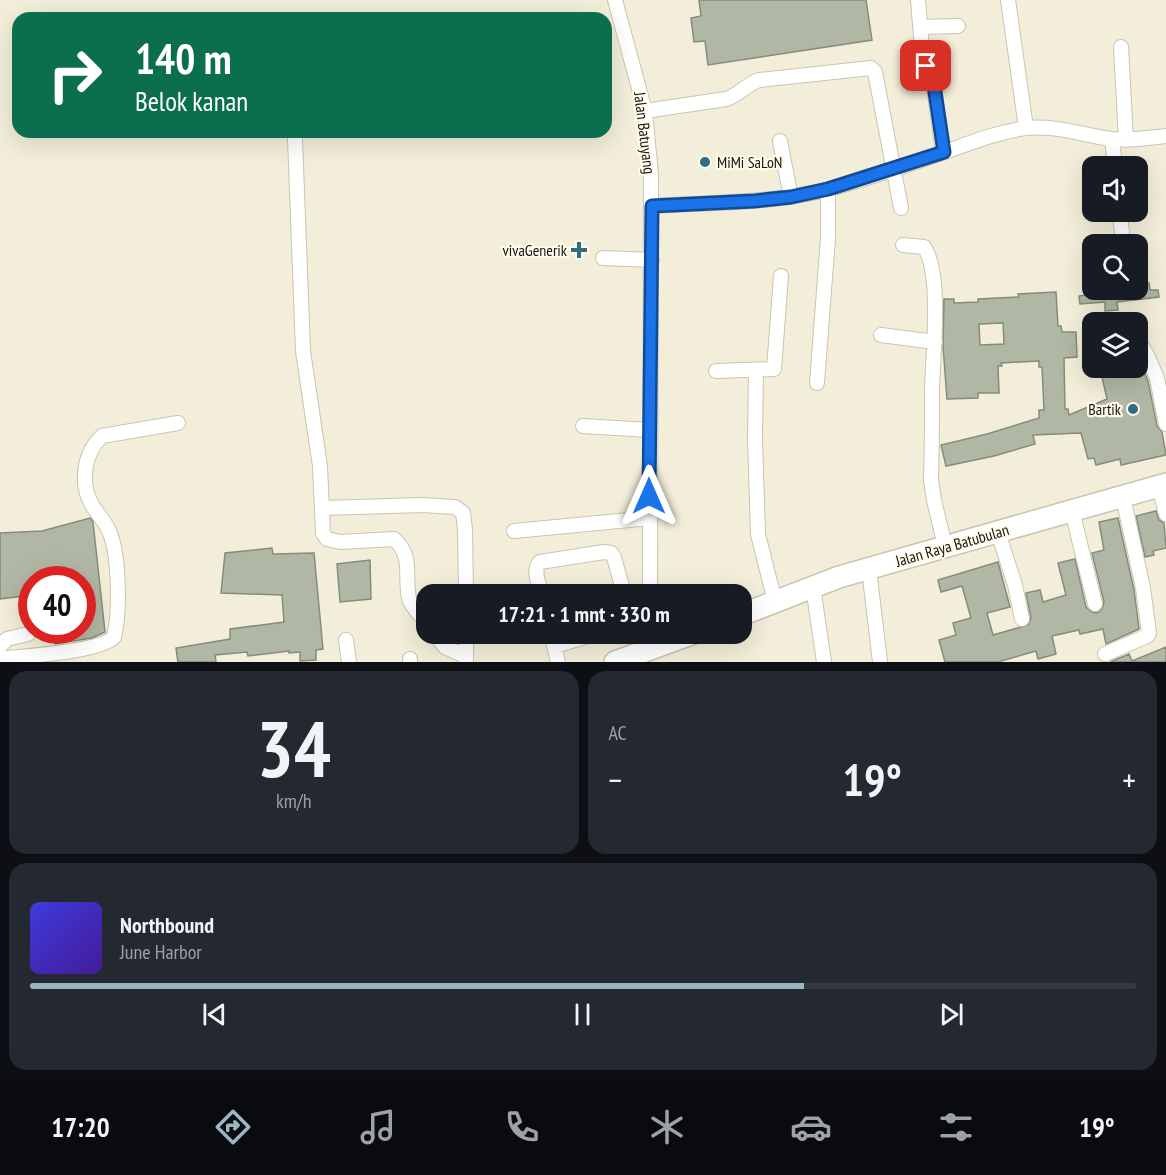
<!DOCTYPE html>
<html lang="id">
<meta charset="utf-8">
<style>
body{margin:0;font-family:"PT Sans Narrow",sans-serif;background:#242831;color:#f1f3f6;height:100vh;display:flex;flex-direction:column;font-size:22px;white-space:nowrap}
*{box-sizing:border-box;margin:0}
p{font-size:20px;color:#9ea1a6}
.icon{flex:none;width:33px;height:33px;fill:none;stroke:currentColor;stroke-width:2;stroke-linecap:round;stroke-linejoin:round}
.map{position:relative;height:662px;overflow:hidden}
.side{display:flex;flex-direction:column;gap:9px;padding:9px;background:#0d0f14;flex:1}
.side>*{flex:none}
.top-card{position:absolute;left:12px;top:12px;width:600px;height:126px;border-radius:18px;box-shadow:0 6px 24px #0002;background:#0b6e4f;color:#fff;overflow:hidden}
.fabs{position:absolute;left:1082px;top:156px;display:grid;gap:12px}
.fabs a{display:grid;place-items:center;width:66px;height:66px;border-radius:12px;background:#171b24;box-shadow:0 6px 24px #0002;font-size:30px}
.speed{position:absolute;left:18px;top:566px;display:flex;gap:12px;font-size:30px;font-weight:700;text-align:center}
.speed>*{display:grid;place-content:center;width:78px;height:78px;border-radius:50%;background:#171b24;box-shadow:0 6px 24px #0002;line-height:1}
.speed .limit{border:9px solid #d22;background:#fff;color:#111}
.pin{position:absolute;display:grid;place-items:center;width:51px;height:51px;color:#fff;margin:-26px;border-radius:12px;box-shadow:0 3px 9px #0006}
.me{position:absolute;width:66px;margin:-33px;rotate:0deg;stroke-linejoin:round;filter:drop-shadow(0 0 4px #0008)}
.turn{display:flex;align-items:center;gap:21px;height:126px;padding:0 24px;font-size:27px}
.turn .icon{width:78px;height:78px;stroke-width:2.5}
.turn b{display:block;font-size:42px;line-height:51px}
.big{font-size:45px;font-weight:700;line-height:1.1}
.side .tile{flex:1;display:flex;flex-direction:column;justify-content:center;gap:9px;min-width:0;padding:0 21px;border-radius:18px;background:#242831}
.side .dial{align-items:center;gap:0}
.dial b{font-size:78px;line-height:1}
.song{display:flex;align-items:center;gap:18px}
.cover{width:72px;height:72px;border-radius:9px;background:linear-gradient(135deg,hsl(240 70% 55%),hsl(260 70% 35%))}
.played{height:6px;border-radius:3px;background:linear-gradient(90deg,#9ab6c2 70%,#363941 70%)}
.keys{display:flex;justify-content:space-around;direction:ltr}
.heat{display:flex;justify-content:space-between;align-items:center;font-size:33px;direction:ltr}
.side .tiles{flex:1;display:grid;gap:9px;grid-template-columns:1fr 1fr}
.tile:last-child{grid-column:span 2}
.trip{position:absolute;left:416px;top:584px;width:336px;height:60px;border-radius:18px;background:#171b24;box-shadow:0 6px 24px #0002;font-weight:700;line-height:60px;text-align:center}
.dock{display:flex;height:96px;justify-content:space-around;align-items:center;background:#090b0e;color:#9ea1a6}
.dock .icon{width:42px;height:42px}
.dock .current{color:#9ab6c2}
.dock b{font-size:27px;color:#f1f3f6}
.map>svg:first-child{display:block}
.building{fill:#b0b7a4;stroke:#868c7a;stroke-width:1.5;fill-rule:evenodd}
.lines{fill:none;stroke-linecap:round;stroke-linejoin:round}
.minor-casing{stroke:#c9c5b1;stroke-width:16}
.highway-casing{stroke:#c9c5b1;stroke-width:24}
.minor{stroke:#fff;stroke-width:14}
.highway{stroke:#fff;stroke-width:21}
.route-casing{stroke:#114b97;stroke-width:15}
.route{stroke:#1a73e8;stroke-width:10}
.poi-dot{fill:#306c83;stroke:#fefbeb;stroke-width:2}
.labels{text-anchor:middle;dominant-baseline:central;stroke-width:4.5;stroke-linejoin:round;paint-order:stroke}
.street-label{font-size:16px;fill:#16150e;stroke:#fefbeb}
.poi-label{font-size:16px;fill:#16150e;stroke:#fefbeb;text-anchor:end}
</style>
<div class="map">
<svg width="1166" height="662" viewBox="0 0 1166 662">
<rect width="100%" height="100%" fill="#f2eed9"/>
<!-- building -->
<path class="building" d="M699 0H866L872 40 708 65 705 41 694 42 691 18 701 16Z
M1149 283 1150 290H1158L1159 297 1117 302 1118 310 1105 311V302L1080 304 1079 296 1115 290H1137V284Z
M1056 292 1058 326H1061L1062 332H1076L1077 357 1064 358 1065 409H1068L1069 415 1107 399 1100 368H1137V356L1148 381 1157 426 1162 432 1166 455 1121 465 1120 459 1096 465 1094 458 1088 459 1081 433 1033 435 1035 444 994 456 946 466 941 445 987 434 1039 418V410H1044L1042 367H1039V361L1001 363 1002 366H998L999 393H978V398L947 399 943 346 944 299H954V303L978 302V299L1019 297 1018 294ZM1003 323 1004 344 980 345 979 324Z
M1156 511 1159 520 1164 523 1166 548 1153 551 1154 555 1145 557 1136 516Z
M90 518 93 522 105 632 92 638 55 644 52 630H82V579H32V595L0 599V533L42 531Z
M1118 518 1134 590 1139 629 1106 644 1103 629 1080 634 1079 630 1052 636 1056 654 1038 659 1036 651 998 662H945L939 640 956 635 953 623 971 618 962 586 941 592 938 580 998 562 1010 607 987 613 993 635 1028 625 1031 618 1026 593 1040 590 1043 602 1066 595 1058 563 1075 559 1086 607 1092 612 1098 613 1103 607 1104 602 1092 553 1104 550 1099 522Z
M272 548 273 554 314 553 323 649 316 650V660L300 661V652L289 653V651L248 656 247 652 215 655 216 662H178L176 648 230 639V629L284 622 282 595 221 593 225 553Z
M370 560 371 599 340 602 337 564Z
M1166 647V662H1110L1129 654 1132 661Z"/>
<g class="lines">
<defs>
<path id="minor" d="M615 0 645 111 651 175 650 594
M918 0 923 61 932 72 943 152
M1008 0 1026 128
M920 27 958 26
M1121 47 1126 140
M645 111 726 99C739 95 747 84 759 80L871 68 875 72 901 208
M295 138 303 351 320 466 323 533 327 539 340 542 394 539C414 557 404 575 409 598 411 607 421 615 426 622
M1112 139 1115 166
M780 141 791 197
M652 206C711 202 772 204 829 189 867 179 905 166 942 153 970 143 997 132 1026 128 1056 125 1082 135 1111 139 1130 141 1148 138 1166 136
M1120 212 1123 244
M903 245 924 247C942 272 933 356 932 388 932 418 932 449 931 480L934 500 945 546
M603 258 652 260
M881 335 935 342
M1137 338 1147 355 1157 378 1166 424
M756 370 755 439 758 534 775 602
M716 371 774 369 781 276
M817 383 828 238V189
M583 426 649 430
M1159 486 1166 514
M323 508 422 505 455 507 463 513 465 530 466 594
M1072 511 1095 604
M514 531 650 518
M998 532 1015 585 1022 619
M869 569 880 662
M813 587 824 662
M542 594C539 584 532 570 540 562L604 552 611 553 614 557 624 594
M434 633 445 647 465 656
M466 633V662
M551 633 558 662
M346 640 349 662
M0 646 7 639 28 634
M555 646 597 633
M1105 654 1147 636 1149 633 1143 588 1123 497
M0 659C23 656 101 652 114 637 120 613 119 559 111 536 108 525 100 517 94 508 79 486 83 454 102 436L178 423
M410 659V662"/>
<path id="highway" d="M741 615 839 577 1166 484
M615 662 694 633"/>
</defs>
<!-- minor casing -->
<use href="#minor" class="minor-casing"/>
<!-- highway casing -->
<use href="#highway" class="highway-casing"/>
<!-- minor -->
<use href="#minor" class="minor"/>
<!-- highway -->
<use href="#highway" class="highway"/>
</g>
<g class="lines">
<defs>
<path id="route" d="M649 496 652 206 754 201 791 197 828 189 944 152 932 72 930 68 926 66"/>
</defs>
<!-- route casing -->
<use href="#route" class="route-casing"/>
<!-- route -->
<use href="#route" class="route"/>
</g>
<!-- markers -->
<g class="poi-dot">
<circle cx="705" cy="162" r="6"/>
<path d="M576 241h6v6h6v6h-6v6h-6v-6h-6v-6h6z"/>
<circle cx="1133" cy="409" r="6"/>
</g>
<g class="labels">
<!-- street labels -->
<g class="street-label">
<text transform="translate(645 133) rotate(83)">Jalan Batuyang</text>
<text transform="translate(952 545) rotate(-16)">Jalan Raya Batubulan</text>
</g>
<!-- poi labels -->
<g class="poi-label">
<text x="717" y="162" text-anchor="start">MiMi SaLoN</text>
<text x="567" y="250">vivaGenerik</text>
<text x="1121" y="409">Bartik</text>
</g>
</g>
</svg>
<div class="fabs">
<a><svg class="icon" aria-label="sound" viewBox="0 0 24 24"><path d="M4 9h4l5-4v14l-5-4H4zM17 9q2 3 0 6"/></svg></a>
<a><svg class="icon" aria-label="search" viewBox="0 0 24 24"><circle cx="10" cy="10" r="6"/><path d="M15 15l6 6"/></svg></a>
<a><svg class="icon" aria-label="layers" viewBox="0 0 24 24"><path d="M12 4l9 5-9 5-9-5zM3 14l9 5 9-5"/></svg></a>
</div>
<div class="speed"><div class="limit">40</div></div>
<div class="pin" style="left:926px;top:66px;background:#d93025"><svg class="icon" aria-label="arrive" viewBox="0 0 24 24"><path d="M6 21V4h12l-3 4 3 4H6"/></svg></div>
<svg class="me" style="left:649px;top:496px" viewBox="-20 -20 40 40"><path d="M0-17L14 15 0 8-14 15z" fill="#1a73e8" stroke="#fff" stroke-width="4"/></svg>
<div class="trip">17:21 · 1 mnt · 330 m</div>
<div class="top-card">
<div class="turn"><svg class="icon" aria-label="right" viewBox="0 0 24 24"><path d="M7 20v-9h11M14 6l5 5-5 5"/></svg><div><b>140 m</b>Belok kanan</div></div>
</div>
</div>
<section class="side">
<div class="tiles">
<div class="tile dial"><b>34</b><p>km/h</p></div>
<div class="tile"><p>AC</p>
<div class="heat"><a>−</a><b class="big">19°</b><a>+</a></div>
</div>
<div class="tile">
<div class="song"><i class="cover"></i><div><b>Northbound</b><p>June Harbor</p></div></div>
<div class="played"></div>
<div class="keys"><svg class="icon" aria-label="previous" viewBox="0 0 24 24"><path d="M18 5L8 12l10 7zM5 5v14"/></svg><svg class="icon" aria-label="pause" viewBox="0 0 24 24"><path d="M8 5v14M16 5v14"/></svg><svg class="icon" aria-label="next" viewBox="0 0 24 24"><path d="M6 5l10 7-10 7zM19 5v14"/></svg></div>
</div>
</div>
</section>
<nav class="dock">
<b>17:20</b>
<svg class="icon current" aria-label="directions" viewBox="0 0 24 24"><path d="M12 3l9 9-9 9-9-9zM9 14v-3h6M13 9l2 2-2 2"/></svg>
<svg class="icon" aria-label="music" viewBox="0 0 24 24"><path d="M9 18V5l10-2v13"/><circle cx="6" cy="18" r="3"/><circle cx="16" cy="16" r="3"/></svg>
<svg class="icon" aria-label="phone" viewBox="0 0 24 24"><path d="M5 4h4l2 5-3 2q2 4 5 5l2-3 5 2v4C11 20 4 13 5 4z"/></svg>
<svg class="icon" aria-label="climate" viewBox="0 0 24 24"><path d="M12 3v18M4 7l16 10M4 17L20 7"/></svg>
<svg class="icon" aria-label="car" viewBox="0 0 24 24"><path d="M5 17H2v-5l4-1 3-4h7l3 4 3 1v5h-3M9 17h6M6 11h13"/><circle cx="7" cy="17" r="2"/><circle cx="17" cy="17" r="2"/></svg>
<svg class="icon" aria-label="filters" viewBox="0 0 24 24"><path d="M4 7h16M4 17h16"/><circle cx="9" cy="7" r="2"/><circle cx="15" cy="17" r="2"/></svg>
<b>19°</b>
</nav>
